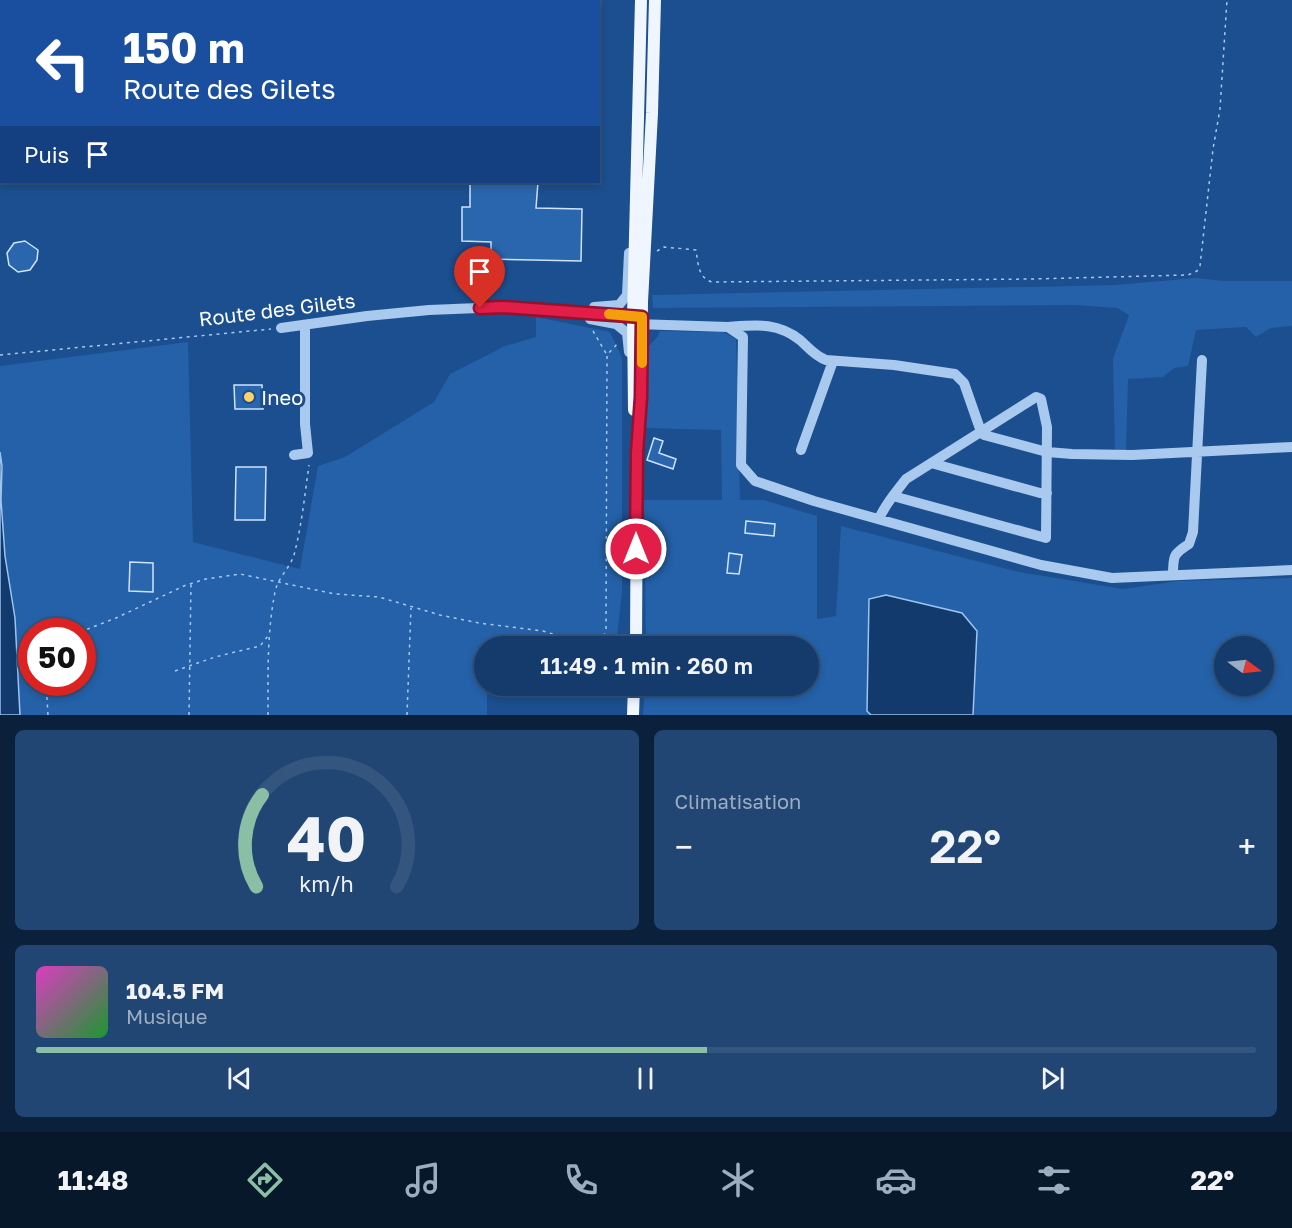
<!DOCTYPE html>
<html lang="fr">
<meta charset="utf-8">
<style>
body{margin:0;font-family:"Golos Text",sans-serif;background:#214673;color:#f1f3f6;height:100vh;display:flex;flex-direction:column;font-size:22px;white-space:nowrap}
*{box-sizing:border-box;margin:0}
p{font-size:20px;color:#9dadc1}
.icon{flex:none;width:33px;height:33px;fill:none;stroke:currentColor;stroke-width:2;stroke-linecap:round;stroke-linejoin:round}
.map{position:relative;height:715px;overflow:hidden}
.panel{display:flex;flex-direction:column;gap:15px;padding:15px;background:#0b203b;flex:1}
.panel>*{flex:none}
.guide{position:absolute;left:0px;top:0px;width:600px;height:183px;box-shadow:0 3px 9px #0003,0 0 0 2px #33557e;background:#1a4fa0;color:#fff;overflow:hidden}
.needle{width:39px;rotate:105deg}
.tools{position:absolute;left:1214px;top:636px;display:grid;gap:12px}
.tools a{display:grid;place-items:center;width:60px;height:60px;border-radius:50%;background:#143b6b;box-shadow:0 3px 9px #0003,0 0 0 2px #33557e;font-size:30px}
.speed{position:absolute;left:18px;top:618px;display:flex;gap:12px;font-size:30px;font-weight:700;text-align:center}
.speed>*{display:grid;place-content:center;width:78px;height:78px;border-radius:50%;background:#143b6b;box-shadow:0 3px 9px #0003,0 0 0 2px #33557e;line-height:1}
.speed .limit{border:9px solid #d22;background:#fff;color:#111}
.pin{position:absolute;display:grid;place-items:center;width:51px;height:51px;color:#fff;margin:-62px -26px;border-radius:50% 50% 50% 0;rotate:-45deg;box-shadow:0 0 6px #0007}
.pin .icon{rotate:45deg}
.me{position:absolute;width:66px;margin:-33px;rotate:0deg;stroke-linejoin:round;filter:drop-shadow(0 0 4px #0008)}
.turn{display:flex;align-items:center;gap:21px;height:126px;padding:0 24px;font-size:27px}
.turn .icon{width:78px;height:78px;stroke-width:2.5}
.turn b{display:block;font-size:42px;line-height:51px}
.then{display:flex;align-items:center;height:57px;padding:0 24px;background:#0003;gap:12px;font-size:22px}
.big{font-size:45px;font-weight:600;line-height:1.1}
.panel .card{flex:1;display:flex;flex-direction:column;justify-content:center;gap:9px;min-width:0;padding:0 21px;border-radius:9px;background:#214673}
.panel .dial{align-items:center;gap:0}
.dial svg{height:156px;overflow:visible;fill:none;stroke:#33557e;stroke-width:7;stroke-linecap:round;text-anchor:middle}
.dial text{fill:#f1f3f6;stroke:none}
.song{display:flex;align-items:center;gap:18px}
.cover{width:72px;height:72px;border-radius:9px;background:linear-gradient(135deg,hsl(310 70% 55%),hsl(130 70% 35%))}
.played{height:6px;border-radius:3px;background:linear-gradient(90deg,#8abfa5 55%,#33557e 55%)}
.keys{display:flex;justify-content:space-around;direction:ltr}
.heat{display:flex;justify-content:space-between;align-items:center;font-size:33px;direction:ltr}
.panel .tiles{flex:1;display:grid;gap:15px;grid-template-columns:1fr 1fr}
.card:last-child{grid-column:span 2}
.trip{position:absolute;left:474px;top:636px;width:345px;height:60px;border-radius:30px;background:#143b6b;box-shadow:0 3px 9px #0003,0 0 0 2px #33557e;font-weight:600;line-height:60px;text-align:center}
.menu{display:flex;height:96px;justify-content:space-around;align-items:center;background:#08182b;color:#9dadc1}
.menu .icon{width:42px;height:42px}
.menu .on{color:#8abfa5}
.menu b{font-size:27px;color:#f1f3f6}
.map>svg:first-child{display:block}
.green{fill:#2461a8;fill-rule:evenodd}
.water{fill:#123a6d;stroke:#9cc4f0;stroke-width:1.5}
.building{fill:#2a66ad;stroke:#cfe3fa;stroke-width:1.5}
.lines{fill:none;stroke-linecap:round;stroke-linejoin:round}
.path{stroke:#a9c9ee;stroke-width:1.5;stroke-dasharray:3 4.5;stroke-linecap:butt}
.minor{stroke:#a9c9ee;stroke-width:10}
.major{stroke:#f0f6ff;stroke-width:12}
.route-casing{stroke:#92132f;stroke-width:15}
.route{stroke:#e11d48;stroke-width:10}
.slow{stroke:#f59e0b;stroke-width:10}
.poi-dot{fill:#ffd166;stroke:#1b4f8f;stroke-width:2}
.labels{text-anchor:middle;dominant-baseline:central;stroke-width:6;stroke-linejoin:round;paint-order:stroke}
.street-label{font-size:20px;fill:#fff;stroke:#1b4f8f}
.poi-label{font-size:20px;fill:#fff;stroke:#1b4f8f;text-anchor:start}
</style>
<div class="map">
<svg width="1292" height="715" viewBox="0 0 1292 715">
<rect width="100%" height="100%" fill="#1b4f8f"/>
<!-- green -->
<path class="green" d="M1196 278 1224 281H1292V326L1271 328 1256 337 1246 327 1196 330 1188 366 1174 368 1163 377 1128 379 1126 452H1115L1113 359 1129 315 1117 308 1075 305 653 308 652 295 1115 285Z
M536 317 610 332 622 358V592L616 646H484V686H487V715H20L15 618 5 556 1 500 2 466 0 452V366L188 342 193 542 300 569 318 466 345 457 434 402 450 374 505 346 536 337ZM32 632H82V682H32Z
M660 331 723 332 736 339 740 500H764L817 516V619L836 616 841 526 1019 572 1123 589 1178 581 1292 578V715H643L645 686H808V646H646L644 500H722L721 430 646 428 648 347 658 336ZM1224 646H1263V686H1224Z"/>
<!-- water -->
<path class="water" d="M0 452 2 466 1 500 5 556 15 618 20 715H0Z
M886 595 962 613 977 631 973 715H871L867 711 869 599Z"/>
<!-- building -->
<path class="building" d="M470 182H538L536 208 582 209 581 261 491 259V242L462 241V207H470Z
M25 241 38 250 37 260 30 270 18 272 9 265 7 253 14 243Z
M234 385H262L263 409H235Z
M654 438 663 441 659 453 676 459 673 469 647 460Z
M236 467H266L265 520H235Z
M746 521 775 524 774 536 745 533Z
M729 553 742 555 739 574 727 573Z
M130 562 153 563V592L129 591Z"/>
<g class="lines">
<!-- path -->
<path class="path" d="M657 251 664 247 696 250C698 263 698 278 712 282L1032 279 1188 275 1197 271 1200 266 1213 149 1220 109 1227 0
M593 331 607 355
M0 355 271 329
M80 632 116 618 186 585 206 579 240 574 335 594 379 597 440 615 479 623 543 631 588 645 598 644 603 639 606 629 607 355 618 343
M175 671 215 657 260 646 268 636
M46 682 48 715
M189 715 191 584
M268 715C268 674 267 632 275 592 278 576 292 567 295 551 302 523 305 493 309 465
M407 715 411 608"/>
<!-- minor -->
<path class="minor" d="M441 2 442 0
M594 307 619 305 627 295 629 253
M590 319 616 324 627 333 629 352
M636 324 728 327 743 337 741 465 755 481 814 501 1041 565 1112 578 1292 570
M728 327C756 325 777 322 800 340 809 348 815 356 826 360L894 365 955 374 964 383 979 426 984 435 1047 452 1072 454 1132 455 1292 447
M281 328 367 316 429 310 503 307 640 317
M801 450 833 361
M294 455 308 453 305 424V325
M931 463 1040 493H1047
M879 519C885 504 896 492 906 479L1036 397 1041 399 1047 427 1046 538 893 496
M1173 575C1173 556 1173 554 1189 544L1193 532 1202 360"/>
<!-- major -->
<path class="major" d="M634 410 633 316 641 0
M636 646 637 453 641 397 642 302 652 113 655 0
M633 715 634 686"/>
</g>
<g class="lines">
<defs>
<path id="route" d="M480 308 503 307 642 317 641 397 637 453 636 549"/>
</defs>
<!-- route casing -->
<use href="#route" class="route-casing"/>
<!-- route -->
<use href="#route" class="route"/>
<!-- slow -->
<path class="slow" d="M609 314 642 317V363"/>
</g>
<!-- markers -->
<circle class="poi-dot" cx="249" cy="397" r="6"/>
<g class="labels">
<!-- street labels -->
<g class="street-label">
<text transform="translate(277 309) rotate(-7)">Route des Gilets</text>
</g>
<!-- poi labels -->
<g class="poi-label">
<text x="261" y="397">Ineo</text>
</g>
</g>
</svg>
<div class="tools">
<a><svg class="needle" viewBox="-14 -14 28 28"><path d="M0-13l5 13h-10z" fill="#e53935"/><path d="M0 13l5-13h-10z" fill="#9dadc1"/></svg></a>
</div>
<div class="speed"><div class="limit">50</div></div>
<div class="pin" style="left:480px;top:308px;background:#d93025"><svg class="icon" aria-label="arrive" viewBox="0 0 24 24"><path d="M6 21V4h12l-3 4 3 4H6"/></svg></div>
<svg class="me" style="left:636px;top:549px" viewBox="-20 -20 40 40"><circle r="17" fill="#e11d48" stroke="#fff" stroke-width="3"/><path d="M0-11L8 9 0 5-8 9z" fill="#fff"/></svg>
<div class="trip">11:49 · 1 min · 260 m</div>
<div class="guide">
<div class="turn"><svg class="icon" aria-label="left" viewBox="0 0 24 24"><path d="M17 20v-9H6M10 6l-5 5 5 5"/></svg><div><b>150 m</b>Route des Gilets</div></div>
<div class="then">Puis<svg class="icon" aria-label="arrive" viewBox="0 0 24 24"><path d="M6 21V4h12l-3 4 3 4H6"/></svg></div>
</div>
</div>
<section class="panel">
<div class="tiles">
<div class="card dial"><svg viewBox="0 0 100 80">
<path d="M14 69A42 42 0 1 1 86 69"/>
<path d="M14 69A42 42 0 0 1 17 22" stroke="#8abfa5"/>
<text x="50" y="56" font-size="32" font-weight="700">40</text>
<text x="50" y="72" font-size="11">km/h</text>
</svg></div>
<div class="card"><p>Climatisation</p>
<div class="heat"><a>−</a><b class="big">22°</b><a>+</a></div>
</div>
<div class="card">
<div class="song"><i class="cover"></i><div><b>104.5 FM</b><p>Musique</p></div></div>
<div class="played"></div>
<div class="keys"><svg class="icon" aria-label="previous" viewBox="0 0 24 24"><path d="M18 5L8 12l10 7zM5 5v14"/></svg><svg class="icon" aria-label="pause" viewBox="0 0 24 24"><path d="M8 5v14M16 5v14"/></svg><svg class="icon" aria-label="next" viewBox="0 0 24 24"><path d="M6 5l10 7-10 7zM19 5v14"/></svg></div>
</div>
</div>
</section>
<nav class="menu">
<b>11:48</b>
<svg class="icon on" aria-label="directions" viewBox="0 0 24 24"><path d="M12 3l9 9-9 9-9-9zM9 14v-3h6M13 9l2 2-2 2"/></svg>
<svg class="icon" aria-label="music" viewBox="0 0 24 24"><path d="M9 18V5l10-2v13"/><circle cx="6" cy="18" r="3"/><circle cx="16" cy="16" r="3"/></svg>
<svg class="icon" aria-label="phone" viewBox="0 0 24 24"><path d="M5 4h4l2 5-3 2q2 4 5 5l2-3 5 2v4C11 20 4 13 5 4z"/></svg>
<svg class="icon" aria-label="climate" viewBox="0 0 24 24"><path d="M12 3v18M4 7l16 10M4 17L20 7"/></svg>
<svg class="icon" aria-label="car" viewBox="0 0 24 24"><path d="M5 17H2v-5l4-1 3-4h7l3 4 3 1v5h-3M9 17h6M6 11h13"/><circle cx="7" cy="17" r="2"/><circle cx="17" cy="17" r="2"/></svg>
<svg class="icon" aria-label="filters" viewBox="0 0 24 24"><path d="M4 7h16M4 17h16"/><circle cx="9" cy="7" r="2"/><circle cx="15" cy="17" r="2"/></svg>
<b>22°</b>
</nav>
